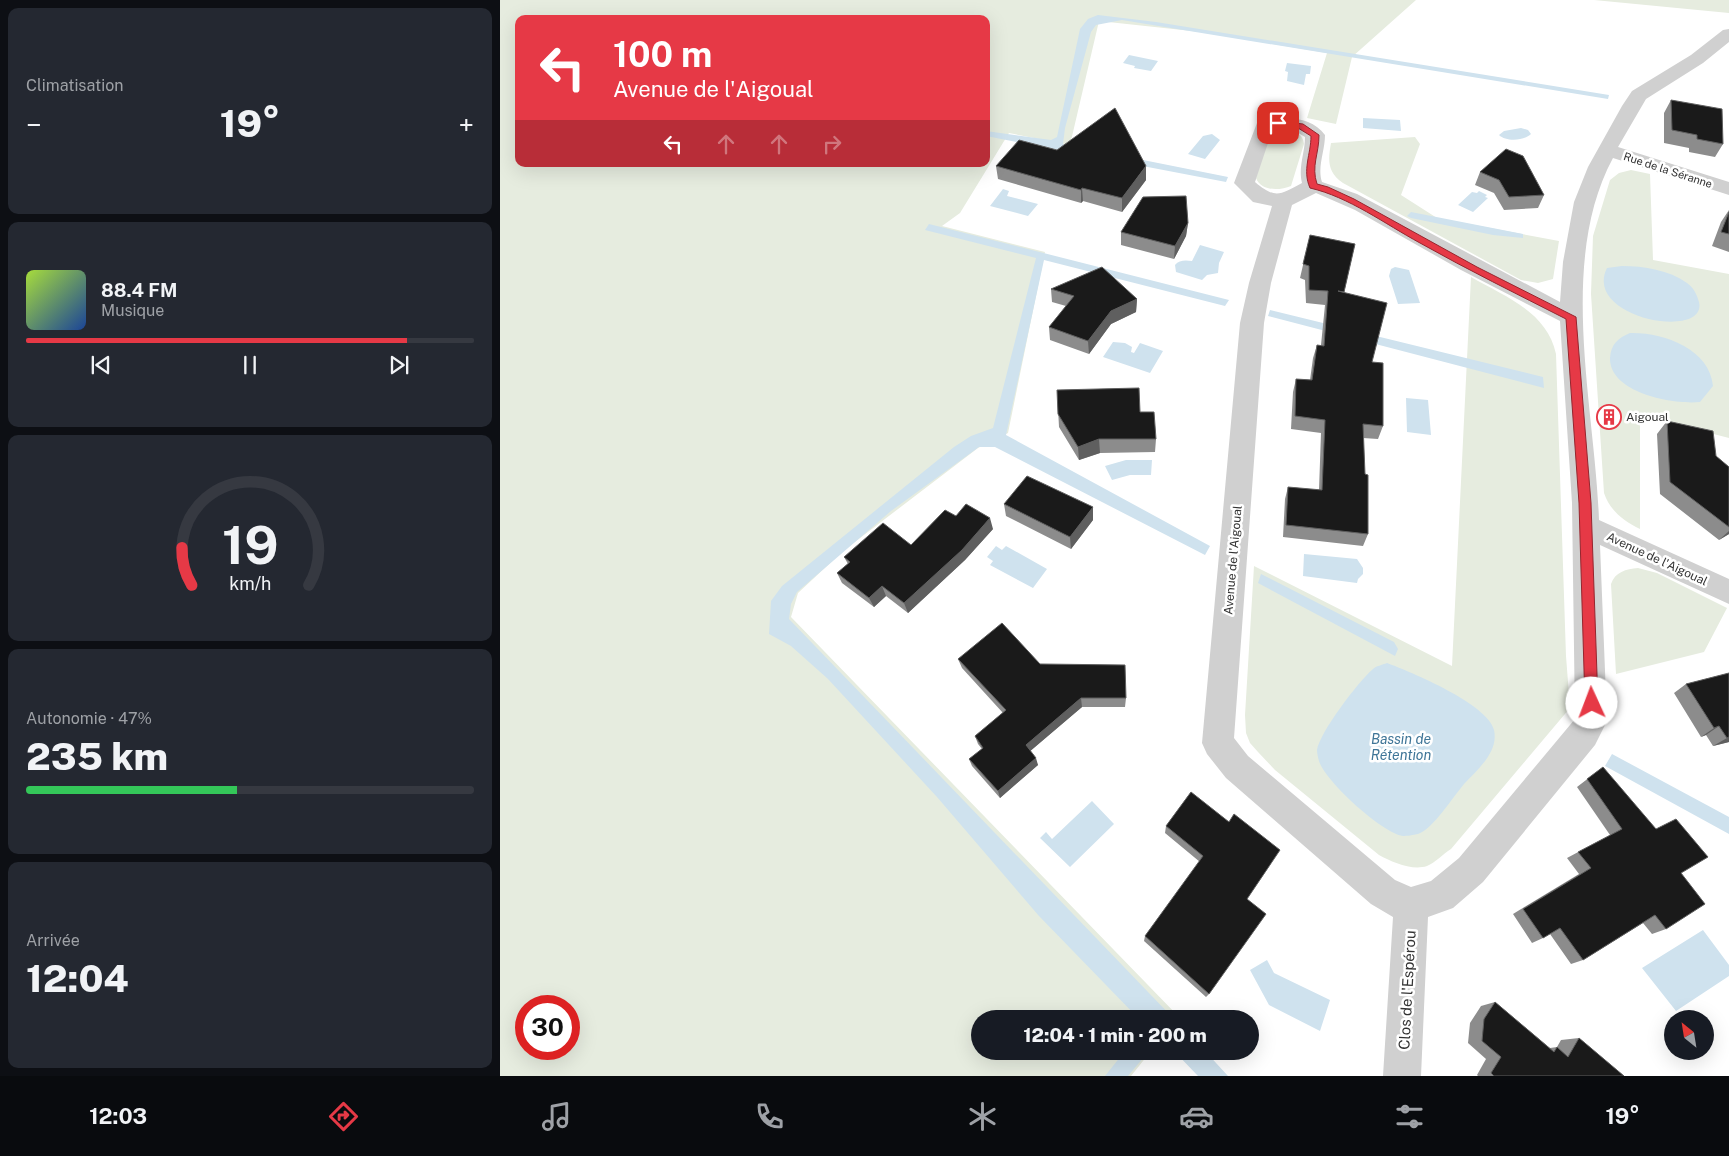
<!DOCTYPE html>
<html lang="fr">
<meta charset="utf-8">
<style>
body{margin:0;font-family:"Public Sans",sans-serif;background:#242831;color:#f1f3f6;height:100vh;display:flex;flex-direction:column;font-size:19px;white-space:nowrap}
*{box-sizing:border-box;margin:0}
p{font-size:16px;color:#9ea1a6}
.icon{flex:none;width:28px;height:28px;fill:none;stroke:currentColor;stroke-width:2;stroke-linecap:round;stroke-linejoin:round}
.map{position:relative;flex:1;overflow:hidden}
.details{display:flex;flex-direction:column;gap:8px;padding:8px;background:#0d0f14;width:500px}
.details>*{flex:none}
.guide{position:absolute;left:15px;top:15px;width:475px;height:152px;border-radius:10px;box-shadow:0 5px 20px #0002;background:#e63946;color:#fff;overflow:hidden}
.needle{width:32px;rotate:330deg}
.controls{position:absolute;left:1164px;top:1010px;display:grid;gap:10px}
.controls a{display:grid;place-items:center;width:50px;height:50px;border-radius:50%;background:#171b24;box-shadow:0 5px 20px #0002;font-size:25px}
.speed{position:absolute;left:15px;top:995px;display:flex;gap:10px;font-size:25px;font-weight:700;text-align:center}
.speed>*{display:grid;place-content:center;width:65px;height:65px;border-radius:50%;background:#171b24;box-shadow:0 5px 20px #0002;line-height:1}
.speed .limit{border:8px solid #d22;background:#fff;color:#111}
.pin{position:absolute;display:grid;place-items:center;width:42px;height:42px;color:#fff;margin:-21px;border-radius:10px;box-shadow:0 2px 8px #0006}
.me{position:absolute;width:55px;margin:-28px;rotate:358deg;stroke-linejoin:round;filter:drop-shadow(0 0 4px #0008)}
.turn{display:flex;align-items:center;gap:18px;height:105px;padding:0 15px;font-size:22px}
.turn .icon{width:65px;height:65px;stroke-width:2.5}
.turn b{display:block;font-size:35px;line-height:42px}
.lanes{display:flex;align-items:center;height:48px;padding:0 15px;background:#0003;justify-content:center;gap:25px;direction:ltr}
.lanes .off{opacity:.35}
.big{font-size:38px;font-weight:800;line-height:1.1}
.details .widget{flex:1;display:flex;flex-direction:column;justify-content:center;gap:8px;min-width:0;padding:0 18px;border-radius:10px;background:#242831}
.details .dial{align-items:center;gap:0}
.dial svg{height:130px;overflow:visible;fill:none;stroke:#363941;stroke-width:7;stroke-linecap:round;text-anchor:middle}
.dial text{fill:#f1f3f6;stroke:none}
.song{display:flex;align-items:center;gap:15px}
.cover{width:60px;height:60px;border-radius:8px;background:linear-gradient(135deg,hsl(80 70% 55%),hsl(220 70% 35%))}
.played{height:5px;border-radius:2px;background:linear-gradient(90deg,#e63946 85%,#363941 85%)}
.keys{display:flex;justify-content:space-around;direction:ltr}
.heat{display:flex;justify-content:space-between;align-items:center;font-size:28px;direction:ltr}
.charge{height:8px;border-radius:4px;background:linear-gradient(90deg,#34c759 47%,#363941 0)}
.trip{position:absolute;left:471px;top:1010px;width:288px;height:50px;border-radius:25px;background:#171b24;box-shadow:0 5px 20px #0002;font-weight:800;line-height:50px;text-align:center}
.menu{display:flex;height:80px;justify-content:space-around;align-items:center;background:#090b0e;color:#9ea1a6}
.menu .icon{width:35px;height:35px}
.menu .on{color:#e63946}
.menu b{font-size:22px;color:#f1f3f6}
main{display:flex;flex:1;min-height:0}
.map>svg:first-child{display:block}
.green{fill:#e6ecdf;fill-rule:evenodd}
.water{fill:#cfe2ee}
.lines{fill:none;stroke-linecap:round;stroke-linejoin:round}
.minor{fill:#d0d0d0;fill-rule:evenodd}
.wall{fill:#8c8c8c}
.shaded-wall{fill:#5f5f5f}
.building{fill:#1a1a1a;stroke:#5f5f5f}
.route{fill:#e63946;stroke:#96252e}
.labels{text-anchor:middle;dominant-baseline:central;stroke-width:5;stroke-linejoin:round;paint-order:stroke}
.far-street-label{font-size:11px;fill:#333;stroke:#fff}
.poi-label{font-size:12px;fill:#333;stroke:#fff;text-anchor:start}
.street-label{font-size:12px;fill:#333;stroke:#fff}
.water-label{font-size:14px;font-style:italic;fill:#3f7597;stroke:#fff}
.near-street-label{font-size:15px;fill:#333;stroke:#fff}
</style>
<main>
<section class="details">
<div class="widget"><p>Climatisation</p>
<div class="heat"><a>−</a><b class="big">19°</b><a>+</a></div>
</div>
<div class="widget">
<div class="song"><i class="cover"></i><div><b>88.4 FM</b><p>Musique</p></div></div>
<div class="played"></div>
<div class="keys"><svg class="icon" aria-label="previous" viewBox="0 0 24 24"><path d="M18 5L8 12l10 7zM5 5v14"/></svg><svg class="icon" aria-label="pause" viewBox="0 0 24 24"><path d="M8 5v14M16 5v14"/></svg><svg class="icon" aria-label="next" viewBox="0 0 24 24"><path d="M6 5l10 7-10 7zM19 5v14"/></svg></div>
</div>
<div class="widget dial"><svg viewBox="0 0 100 80">
<path d="M14 69A42 42 0 1 1 86 69"/>
<path d="M14 69A42 42 0 0 1 8 46" stroke="#e63946"/>
<text x="50" y="56" font-size="32" font-weight="700">19</text>
<text x="50" y="72" font-size="11">km/h</text>
</svg></div>
<div class="widget"><p>Autonomie · 47%</p><b class="big">235 km</b><div class="charge"></div></div>
<div class="widget"><p>Arrivée</p><b class="big">12:04</b></div>
</section>
<div class="map">
<svg width="1229" height="1076" viewBox="0 0 1229 1076">
<rect width="100%" height="100%" fill="#fff"/>
<!-- green -->
<path class="green" d="M0 0H916L852 57 836 124 807 118 827 53 701 32 599 21 570 145 509 133 460 213 442 226 545 252 508 433 478 448 343 551 298 593 291 617 679 1017 678 1019H480V1051H651L631 1076H0ZM19 19H486V164H19ZM26 1006H69V1049H26Z
M1094 0H1229V13Z
M779 130C790 129 803 132 804 144L791 186C779 191 761 191 756 178L769 137Z
M915 137 920 144 901 195 937 218 1059 241 1053 279 1038 283 1021 280 843 183C827 172 828 160 831 143Z
M1131 170 1150 174 1153 260 1229 274V438L1140 415V529C1124 521 1110 511 1104 493L1091 294 1093 236 1110 180 1119 173Z
M971 277C1006 297 1047 312 1056 354L1066 656 1070 708 951 849C943 854 935 863 927 866 912 871 892 862 879 855L775 770 758 752 750 743 746 733 745 715 754 566 952 666Z
M1138 568 1157 573 1227 608 1204 652 1116 674 1111 584C1115 572 1126 569 1138 568Z"/>
<!-- water -->
<path class="water" d="M598 15 656 22 1109 95 1108 99 622 20 596 25 591 32 565 128 563 144 728 177 726 182 486 136V131L551 140 557 137 580 29 588 19Z
M629 55 658 61 651 71 634 68 635 66 623 63Z
M787 63 811 66 810 74H806L804 85 787 81 788 72 785 71Z
M863 118 900 120 901 131 863 128Z
M1021 128 1028 130 1031 134C1024 141 1006 142 999 135L1004 131Z
M712 134 720 140 705 159 688 154 703 136Z
M503 189 509 191 507 196 538 204 528 216 490 206Z
M979 191 987 195 985 197 988 198 973 212 958 205 972 192 977 193Z
M911 212 1023 234V238L993 235 911 218 907 216Z
M429 224 729 300 725 306 544 260 506 435 710 546 705 555 495 447H479L391 511 297 592 291 604 289 619 674 1019H639L539 916 437 797 328 679 291 646 269 634 271 601 282 586 454 447 471 436 493 428 536 258 425 230Z
M700 245 724 252 719 263 718 273 707 275 702 280 676 272 675 265C679 260 685 260 692 261Z
M1122 266C1144 266 1169 270 1187 283 1194 288 1197 295 1199 302 1208 341 1082 318 1107 268Z
M895 267 909 270 920 303 898 304 889 276 891 269Z
M770 310 1043 377 1044 388 768 316Z
M1130 333C1163 332 1210 349 1213 386L1200 402C1174 405 1109 393 1110 358 1111 344 1118 338 1130 333Z
M613 342 625 343 632 347 631 352 634 353 640 343 663 351 650 373 603 357Z
M906 398 928 400 931 435 907 432Z
M626 460H652L651 475H630L612 480 605 466Z
M496 546 502 550 506 546 547 569 533 588 490 565 493 561 487 557Z
M804 554 857 559 863 568V574L858 579 857 583 803 576Z
M761 574 894 642 898 649 895 656 758 583Z
M887 663C911 672 988 704 994 730 999 752 977 770 964 784 953 797 933 829 918 834 914 835 906 836 903 836 882 833 825 781 819 761 818 758 817 753 817 750 820 732 858 682 873 669 876 666 882 665 887 663Z
M1112 754 1229 817V834L1105 766Z
M592 801 614 824 570 867 540 838 546 832 552 839Z
M1203 930 1229 965V976L1176 1011 1142 968Z
M767 960 774 973 830 1000 820 1031 769 1005 750 970Z
M625 1051H649L628 1076H605Z
M674 1051H705L728 1076H698Z"/>
<g class="lines">
<!-- minor -->
<path class="minor" d="M1229 29V42L1203 63 1146 99 1118 147 1229 182V195L1113 158C1057 262 1095 407 1099 520L1229 579V604L1100 545 1107 721 1095 745 983 882 953 908 928 917 921 1076H883L893 917 871 904 726 778 707 754 702 743 740 323 749 283 772 206 753 202 734 183 757 123C779 116 810 114 825 135 825 151 817 167 822 182L857 194 1060 302 1063 262 1074 202 1088 167 1122 106 1132 91 1191 55 1223 30ZM777 129H792L805 137C805 153 798 167 802 183 780 195 775 199 755 182L772 131ZM816 193 855 210 961 270 1060 321 1072 503 1075 719 959 858 931 881 911 887 895 880 748 756 734 738 764 323 771 283 792 205Z"/>
</g>
<!-- wall -->
<path class="wall" d="M1171 100 1223 144 1215 157 1189 152V148L1164 143V113Z
M496 166 646 180 622 212 583 201 581 203 498 179Z
M980 172 1044 195 1038 208 1004 210 994 193 975 185Z
M1229 210V252L1212 246 1221 222Z
M688 223 686 236 674 259 621 245V232Z
M810 235 855 244 844 293 872 362 883 426 878 439 863 438 868 534 863 546 783 537 785 499 788 487 819 490 821 433 791 429 793 392 796 379 810 380 813 358 817 345H821L825 305 806 303 805 280 800 278Z
M551 289 637 299 636 312 611 324 589 354 550 340 549 327 566 306 552 302Z
M557 390 640 412 656 439 655 452 600 453 579 460 559 427Z
M1167 421 1216 456 1229 467V534L1219 540 1160 494 1157 434Z
M504 504 593 507V520L571 549 506 516Z
M456 516 493 529 465 560 408 613 386 596 374 607 342 583 337 573 348 564 344 557 411 545Z
M458 659 540 664 626 698 625 707H582L530 751 538 765 500 798 472 766 469 759 482 749 478 744 475 736 503 713 462 668Z
M1229 673V742L1213 746 1206 735 1201 737 1174 693 1186 684Z
M1103 767 1181 873 1166 929 1152 934 1143 923 1083 960 1071 964 1050 934 1043 938 1032 943 1013 914 1079 874 1067 858 1110 835 1077 787Z
M691 792 747 899 709 994 706 997 644 941 645 936 700 862 665 833 666 826Z
M995 1002 1050 1048 1057 1047 1061 1040 1079 1038 1124 1076H978L977 1075 986 1059 968 1043 970 1023 981 1006Z"/>
<!-- shaded-wall -->
<path class="shaded-wall" d="M646 166V180L622 212V198Z
M582 188 583 201 581 203V190Z
M688 223 686 236 674 259 675 246Z
M637 299 636 312 611 324 589 354 588 341 611 311Z
M599 439 600 453 579 460 578 447Z
M593 507V520L571 549 570 537Z
M490 518 493 529 465 560 408 613 404 603Z
M1229 531V534L1219 540Z
M382 586 386 596 374 607 369 598Z
M581 698 582 707 528 753 526 745Z
M1219 726 1206 735 1201 737 1214 728Z
M1229 737V742L1213 746 1227 738Z
M536 758 538 765 500 798 498 791Z"/>
<!-- building -->
<path class="building" d="M1171 100 1222 109 1223 144 1197 139V135L1172 130Z
M615 108 646 166 622 198 582 188 581 190 496 166 519 140 557 150Z
M1006 149 1023 156 1044 195 1009 197 999 180 980 172Z
M686 196 688 223 675 246 621 232 643 197Z
M1229 212V234L1221 232Z
M810 235 855 244 844 292 838 291 887 303 872 362 883 363V426L863 424 865 474 868 475V534L786 525 788 487 822 490 825 420 795 416 796 379 812 380 817 345 824 346 828 291 809 290V266L803 264Z
M602 267 637 299 611 311 588 341 549 327 574 296 551 289Z
M639 388 640 412H654L656 439H599L578 447 558 414 557 390Z
M1167 421 1213 431 1216 456 1229 467V527L1170 482Z
M527 476 593 507 570 537 504 504Z
M466 504 490 518 462 550 404 603 382 586 369 598 337 573 350 562 344 557 383 523 411 545 445 510 456 516Z
M502 623 540 664 625 665 626 698H581L526 745 536 758 498 791 469 759 483 748 475 736 506 710 458 659Z
M1229 673V737L1227 738 1219 726 1214 728 1186 684Z
M1103 767 1156 829 1176 819 1208 857 1181 873 1205 904 1166 929 1155 915 1083 960 1060 928 1043 938 1023 909 1091 868 1078 852 1122 829 1087 779Z
M691 792 729 822 734 814 780 850 747 899 766 914 709 994 645 936 703 856 666 826Z
M995 1002 1054 1052 1057 1047 1068 1057 1079 1038 1124 1076H994L991 1073 1001 1057 982 1041 984 1019Z"/>
<!-- route -->
<path class="route" d="M778 121 803 124 819 135C819 154 811 166 817 184L828 187 854 199 977 267 1076 317 1091 503 1098 703 1096 707 1092 709 1087 707 1085 703 1079 503 1066 319C1017 294 968 270 920 243 885 224 849 197 810 188 802 170 811 154 811 136L798 128 776 125 775 123Z"/>
<!-- icons -->
<defs>
<symbol id="building-ring" viewBox="-11 -11 22 22"><circle r="9.5" fill="#fff" stroke="#e63946" stroke-width="1.5"/><path d="M-4-6H4V6H1V3H-1V6H-4ZM-2.5-4.3h1.7v1.8h-1.7ZM.8-4.3h1.7v1.8H.8ZM-2.5-1h1.7V.8h-1.7ZM.8-1h1.7V.8H.8Z" fill="#e63946"/></symbol>
</defs>
<g fill-rule="evenodd">
<use href="#building-ring" x="1095" y="403" width="28" height="28"/>
</g>
<g class="labels">
<!-- far-street labels -->
<g class="far-street-label">
<text transform="translate(1168 170) rotate(18)">Rue de la Séranne</text>
</g>
<!-- poi labels -->
<g class="poi-label">
<text x="1126" y="417">Aigoual</text>
</g>
<!-- street labels -->
<g class="street-label">
<text transform="translate(1157 559) rotate(25)">Avenue de l'Aigoual</text>
<text transform="translate(733 560) rotate(-85)">Avenue de l'Aigoual</text>
</g>
<!-- water labels -->
<g class="water-label">
<text x="901" y="739">Bassin de<tspan x="901" dy="16">Rétention</tspan></text>
</g>
<!-- near-street labels -->
<g class="near-street-label">
<text transform="translate(907 990) rotate(-87)">Clos de l'Espérou</text>
</g>
</g>
</svg>
<div class="controls">
<a><svg class="needle" viewBox="-14 -14 28 28"><path d="M0-13l5 13h-10z" fill="#e53935"/><path d="M0 13l5-13h-10z" fill="#9ea1a6"/></svg></a>
</div>
<div class="speed"><div class="limit">30</div></div>
<div class="pin" style="left:778px;top:123px;background:#d93025"><svg class="icon" aria-label="arrive" viewBox="0 0 24 24"><path d="M6 21V4h12l-3 4 3 4H6"/></svg></div>
<svg class="me" style="left:1092px;top:703px" viewBox="-20 -20 40 40"><circle r="19" fill="#fff"/><path d="M0-13L10 11 0 6-10 11z" fill="#e63946"/></svg>
<div class="trip">12:04 · 1 min · 200 m</div>
<div class="guide">
<div class="turn"><svg class="icon" aria-label="left" viewBox="0 0 24 24"><path d="M17 20v-9H6M10 6l-5 5 5 5"/></svg><div><b>100 m</b>Avenue de l'Aigoual</div></div>
<div class="lanes"><svg class="icon" aria-label="left" viewBox="0 0 24 24"><path d="M17 20v-9H6M10 6l-5 5 5 5"/></svg><svg class="icon off" aria-label="ahead" viewBox="0 0 24 24"><path d="M12 20V5M6 11l6-6 6 6"/></svg><svg class="icon off" aria-label="ahead" viewBox="0 0 24 24"><path d="M12 20V5M6 11l6-6 6 6"/></svg><svg class="icon off" aria-label="right" viewBox="0 0 24 24"><path d="M7 20v-9h11M14 6l5 5-5 5"/></svg></div>
</div>
</div>
</main>
<nav class="menu">
<b>12:03</b>
<svg class="icon on" aria-label="directions" viewBox="0 0 24 24"><path d="M12 3l9 9-9 9-9-9zM9 14v-3h6M13 9l2 2-2 2"/></svg>
<svg class="icon" aria-label="music" viewBox="0 0 24 24"><path d="M9 18V5l10-2v13"/><circle cx="6" cy="18" r="3"/><circle cx="16" cy="16" r="3"/></svg>
<svg class="icon" aria-label="phone" viewBox="0 0 24 24"><path d="M5 4h4l2 5-3 2q2 4 5 5l2-3 5 2v4C11 20 4 13 5 4z"/></svg>
<svg class="icon" aria-label="climate" viewBox="0 0 24 24"><path d="M12 3v18M4 7l16 10M4 17L20 7"/></svg>
<svg class="icon" aria-label="car" viewBox="0 0 24 24"><path d="M5 17H2v-5l4-1 3-4h7l3 4 3 1v5h-3M9 17h6M6 11h13"/><circle cx="7" cy="17" r="2"/><circle cx="17" cy="17" r="2"/></svg>
<svg class="icon" aria-label="filters" viewBox="0 0 24 24"><path d="M4 7h16M4 17h16"/><circle cx="9" cy="7" r="2"/><circle cx="15" cy="17" r="2"/></svg>
<b>19°</b>
</nav>
